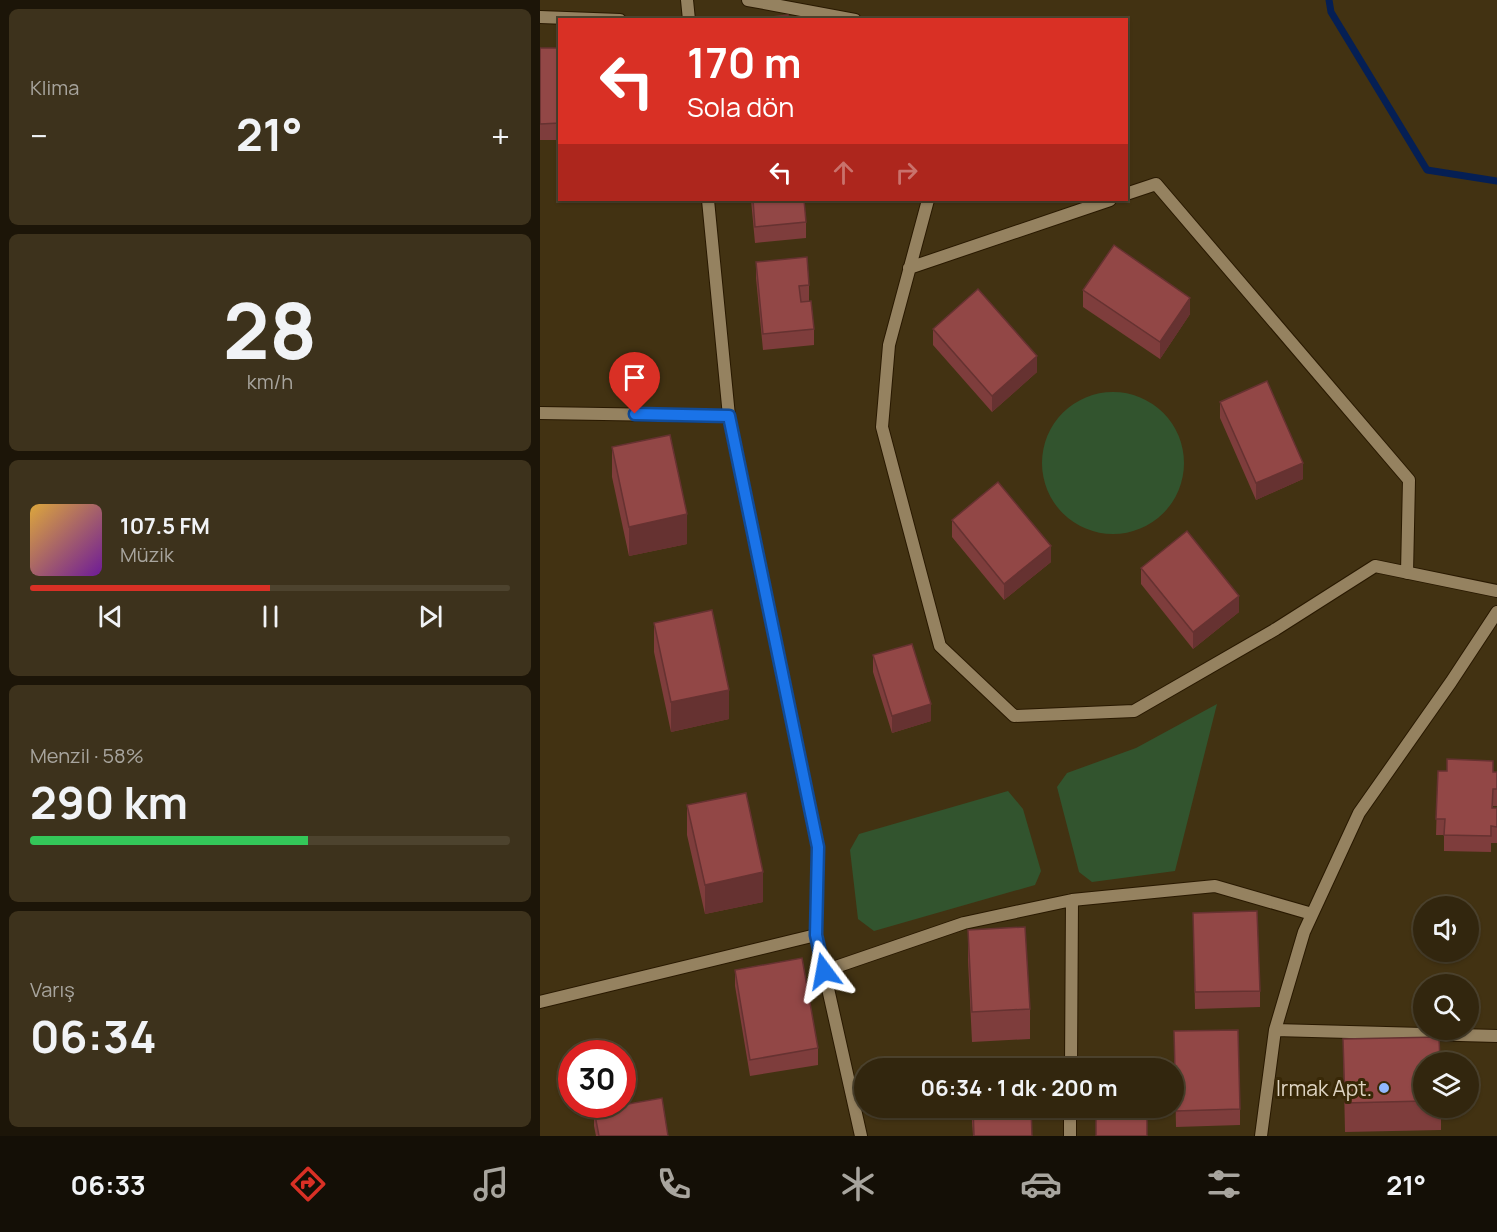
<!DOCTYPE html>
<html lang="tr">
<meta charset="utf-8">
<style>
body{margin:0;font-family:Manrope,sans-serif;background:#3d321c;color:#f1f3f6;height:100vh;display:flex;flex-direction:column;font-size:22px;white-space:nowrap}
*{box-sizing:border-box;margin:0}
p{font-size:20px;color:#a8a59e}
.icon{flex:none;width:33px;height:33px;fill:none;stroke:currentColor;stroke-width:2;stroke-linecap:round;stroke-linejoin:round}
.map{position:relative;flex:1;overflow:hidden}
.drawer{display:flex;flex-direction:column;gap:9px;padding:9px;background:#1c1508;width:540px}
.drawer>*{flex:none}
.guide{position:absolute;left:18px;top:18px;width:570px;height:183px;border-radius:0px;box-shadow:0 2px 4px #0004,0 0 0 2px #4d432e;background:#d93025;color:#fff;overflow:hidden}
.fabs{position:absolute;left:873px;top:896px;display:grid;gap:12px}
.fabs a{display:grid;place-items:center;width:66px;height:66px;border-radius:50%;background:#32260e;box-shadow:0 2px 4px #0004,0 0 0 2px #4d432e;font-size:30px}
.speed{position:absolute;left:18px;top:1040px;display:flex;gap:12px;font-size:30px;font-weight:700;text-align:center}
.speed>*{display:grid;place-content:center;width:78px;height:78px;border-radius:50%;background:#32260e;box-shadow:0 2px 4px #0004,0 0 0 2px #4d432e;line-height:1}
.speed .limit{border:9px solid #d22;background:#fff;color:#111}
.pin{position:absolute;display:grid;place-items:center;width:51px;height:51px;color:#fff;margin:-62px -26px;border-radius:50% 50% 50% 0;rotate:-45deg;box-shadow:0 0 6px #0007}
.pin .icon{rotate:45deg}
.me{position:absolute;width:66px;margin:-33px;rotate:347deg;stroke-linejoin:round;filter:drop-shadow(0 0 4px #0008)}
.turn{display:flex;align-items:center;gap:21px;height:126px;padding:0 30px;font-size:27px}
.turn .icon{width:78px;height:78px;stroke-width:2.5}
.turn b{display:block;font-size:42px;line-height:51px}
.lanes{display:flex;align-items:center;height:57px;padding:0 30px;background:#0003;justify-content:center;gap:30px;direction:ltr}
.lanes .off{opacity:.35}
.big{font-size:45px;font-weight:700;line-height:1.1}
.drawer .widget{flex:1;display:flex;flex-direction:column;justify-content:center;gap:9px;min-width:0;padding:0 21px;border-radius:9px;background:#3d321c}
.drawer .dial{align-items:center;gap:0}
.dial b{font-size:78px;line-height:1}
.song{display:flex;align-items:center;gap:18px}
.cover{width:72px;height:72px;border-radius:9px;background:linear-gradient(135deg,hsl(40 70% 55%),hsl(280 70% 35%))}
.played{height:6px;border-radius:3px;background:linear-gradient(90deg,#d93025 50%,#4d432e 50%)}
.keys{display:flex;justify-content:space-around;direction:ltr}
.heat{display:flex;justify-content:space-between;align-items:center;font-size:33px;direction:ltr}
.charge{height:9px;border-radius:4px;background:linear-gradient(90deg,#34c759 58%,#4d432e 0)}
.trip{position:absolute;left:314px;top:1058px;width:330px;height:60px;border-radius:30px;background:#32260e;box-shadow:0 2px 4px #0004,0 0 0 2px #4d432e;font-weight:700;line-height:60px;text-align:center}
.tab-bar{display:flex;height:96px;justify-content:space-around;align-items:center;background:#140f06;color:#a8a59e}
.tab-bar .icon{width:42px;height:42px}
.tab-bar .selected{color:#d93025}
.tab-bar b{font-size:27px;color:#f1f3f6}
main{display:flex;flex:1;min-height:0}
.map>svg:first-child{display:block}
.green{fill:#32542e}
.lines{fill:none;stroke-linecap:round;stroke-linejoin:round}
.stream{stroke:#051f54;stroke-width:7}
.minor-casing{stroke:#291900;stroke-width:14}
.minor{stroke:#958260;stroke-width:12}
.wall{fill:#7e3d3c}
.shaded-wall{fill:#663231}
.building{fill:#924746;stroke:#663231;stroke-width:1.5}
.route-casing{stroke:#114b97;stroke-width:15}
.route{stroke:#1a73e8;stroke-width:10}
.poi-dot{fill:#91b8fd;stroke:#382807;stroke-width:2}
.labels{text-anchor:middle;dominant-baseline:central;stroke-width:6;stroke-linejoin:round;paint-order:stroke}
.poi-label{font-size:21px;fill:#ded4c2;stroke:#382807;text-anchor:end}
</style>
<main>
<section class="drawer">
<div class="widget"><p>Klima</p>
<div class="heat"><a>−</a><b class="big">21°</b><a>+</a></div>
</div>
<div class="widget dial"><b>28</b><p>km/h</p></div>
<div class="widget">
<div class="song"><i class="cover"></i><div><b>107.5 FM</b><p>Müzik</p></div></div>
<div class="played"></div>
<div class="keys"><svg class="icon" aria-label="previous" viewBox="0 0 24 24"><path d="M18 5L8 12l10 7zM5 5v14"/></svg><svg class="icon" aria-label="pause" viewBox="0 0 24 24"><path d="M8 5v14M16 5v14"/></svg><svg class="icon" aria-label="next" viewBox="0 0 24 24"><path d="M6 5l10 7-10 7zM19 5v14"/></svg></div>
</div>
<div class="widget"><p>Menzil · 58%</p><b class="big">290 km</b><div class="charge"></div></div>
<div class="widget"><p>Varış</p><b class="big">06:34</b></div>
</section>
<div class="map">
<svg width="957" height="1136" viewBox="0 0 957 1136">
<rect width="100%" height="100%" fill="#423212"/>
<!-- green -->
<path class="green" d="M502 463a71 71 0 1 1 142 0a71 71 0 1 1-142 0Z
M677 704 635 871 552 882 539 872 517 787 527 773 596 748Z
M468 791 483 809 501 871 495 885 334 931 318 919 310 850 319 834Z"/>
<g class="lines">
<!-- stream -->
<path class="stream" d="M789 0 791 12 887 170 957 181"/>
<defs>
<path id="minor" d="M147 0 149 20
M208 0 315 20
M0 17 80 20
M586 194 616 184 869 480 867 573
M168 200 189 416 278 847 276 935 321 1136
M388 200 349 345 342 427 400 646 474 716 594 711 736 629 835 566 957 591
M369 268 570 200
M0 413 189 416
M284 971 424 923 532 900 675 886 772 914
M0 1002 276 935
M735 1030 764 932 819 813 911 682 957 612
M531 1068 532 900
M530 1136V1107
M721 1136 735 1030 957 1036"/>
</defs>
<!-- minor casing -->
<use href="#minor" class="minor-casing"/>
<!-- minor -->
<use href="#minor" class="minor"/>
</g>
<!-- wall -->
<path class="wall" d="M0 48H20V140H0Z
M211 200H264L266 222V238L215 243Z
M216 262 269 285V302L274 329V345L223 350 216 278Z
M543 290 650 314 620 359 543 307Z
M393 329 497 372 452 412 393 345Z
M680 402 763 479 716 500 680 418Z
M72 447 147 544 89 556 72 477Z
M412 520 511 562 464 600 412 537Z
M601 568 699 612 653 649 601 584Z
M114 623 189 719 131 732 114 652Z
M333 655 391 721 352 733 333 672Z
M898 771 957 772V806H953V808H957V843H951V852L904 851V835H896Z
M147 805 223 902 165 914 147 835Z
M653 913 720 991V1007L655 1009Z
M428 930 490 1009V1039L432 1042 428 960Z
M195 970 278 1048V1065L210 1076 195 986Z
M634 1031 700 1109V1125L636 1127Z
M803 1039 884 1062V1107H901V1130L805 1132Z
M431 1107H491L492 1136H433Z
M54 1110 128 1136H56L54 1126Z"/>
<!-- shaded-wall -->
<path class="shaded-wall" d="M650 298V314L620 359V342Z
M497 356V372L452 412V396Z
M763 463V479L716 500V483Z
M147 514V544L89 556V527Z
M511 546V562L464 600V584Z
M699 596V612L653 649V632Z
M189 690V719L131 732V702Z
M391 704V721L352 733V716Z
M223 872V902L165 914V885Z"/>
<!-- building -->
<path class="building" d="M248 15V20H203Z
M0 48H20V123L0 124Z
M213 200H264L266 222 215 227Z
M574 245 650 298 620 342 543 290Z
M267 257 269 285 259 286 261 302 271 301 274 329 223 334 216 262Z
M438 289 497 356 452 396 393 329Z
M727 381 763 463 716 483 680 402Z
M130 435 147 514 89 527 72 447Z
M458 482 511 546 464 584 412 520Z
M647 531 699 596 653 632 601 568Z
M172 610 189 690 131 702 114 623Z
M372 644 391 704 352 716 333 655Z
M907 759 953 761V772H957V789H953L952 808H957V827L951 826V836L904 835 905 819H896L898 771H907Z
M206 793 223 872 165 885 147 805Z
M717 911 720 991 655 992 653 913Z
M485 927 490 1009 432 1012 428 930Z
M262 958 278 1048 210 1060 195 970Z
M698 1030 700 1109 636 1111 634 1031Z
M899 1037 900 1062H884V1101L805 1103 803 1039Z
M488 1063V1068H431L430 1066Z
M122 1098 128 1136H59L54 1110Z
M433 1107H491L492 1136H434Z
M556 1107H607V1136H556Z"/>
<g class="lines">
<defs>
<path id="route" d="M95 414 189 416 278 847 276 935 284 971"/>
</defs>
<!-- route casing -->
<use href="#route" class="route-casing"/>
<!-- route -->
<use href="#route" class="route"/>
</g>
<!-- markers -->
<circle class="poi-dot" cx="844" cy="1088" r="6"/>
<g class="labels">
<!-- poi labels -->
<g class="poi-label">
<text x="832" y="1088">Irmak Apt.</text>
</g>
</g>
</svg>
<div class="fabs">
<a><svg class="icon" aria-label="sound" viewBox="0 0 24 24"><path d="M4 9h4l5-4v14l-5-4H4zM17 9q2 3 0 6"/></svg></a>
<a><svg class="icon" aria-label="search" viewBox="0 0 24 24"><circle cx="10" cy="10" r="6"/><path d="M15 15l6 6"/></svg></a>
<a><svg class="icon" aria-label="layers" viewBox="0 0 24 24"><path d="M12 4l9 5-9 5-9-5zM3 14l9 5 9-5"/></svg></a>
</div>
<div class="speed"><div class="limit">30</div></div>
<div class="pin" style="left:95px;top:414px;background:#d93025"><svg class="icon" aria-label="arrive" viewBox="0 0 24 24"><path d="M6 21V4h12l-3 4 3 4H6"/></svg></div>
<svg class="me" style="left:284px;top:971px" viewBox="-20 -20 40 40"><path d="M0-17L14 15 0 8-14 15z" fill="#1a73e8" stroke="#fff" stroke-width="4"/></svg>
<div class="trip">06:34 · 1 dk · 200 m</div>
<div class="guide">
<div class="turn"><svg class="icon" aria-label="left" viewBox="0 0 24 24"><path d="M17 20v-9H6M10 6l-5 5 5 5"/></svg><div><b>170 m</b>Sola dön</div></div>
<div class="lanes"><svg class="icon" aria-label="left" viewBox="0 0 24 24"><path d="M17 20v-9H6M10 6l-5 5 5 5"/></svg><svg class="icon off" aria-label="ahead" viewBox="0 0 24 24"><path d="M12 20V5M6 11l6-6 6 6"/></svg><svg class="icon off" aria-label="right" viewBox="0 0 24 24"><path d="M7 20v-9h11M14 6l5 5-5 5"/></svg></div>
</div>
</div>
</main>
<nav class="tab-bar">
<b>06:33</b>
<svg class="icon selected" aria-label="directions" viewBox="0 0 24 24"><path d="M12 3l9 9-9 9-9-9zM9 14v-3h6M13 9l2 2-2 2"/></svg>
<svg class="icon" aria-label="music" viewBox="0 0 24 24"><path d="M9 18V5l10-2v13"/><circle cx="6" cy="18" r="3"/><circle cx="16" cy="16" r="3"/></svg>
<svg class="icon" aria-label="phone" viewBox="0 0 24 24"><path d="M5 4h4l2 5-3 2q2 4 5 5l2-3 5 2v4C11 20 4 13 5 4z"/></svg>
<svg class="icon" aria-label="climate" viewBox="0 0 24 24"><path d="M12 3v18M4 7l16 10M4 17L20 7"/></svg>
<svg class="icon" aria-label="car" viewBox="0 0 24 24"><path d="M5 17H2v-5l4-1 3-4h7l3 4 3 1v5h-3M9 17h6M6 11h13"/><circle cx="7" cy="17" r="2"/><circle cx="17" cy="17" r="2"/></svg>
<svg class="icon" aria-label="filters" viewBox="0 0 24 24"><path d="M4 7h16M4 17h16"/><circle cx="9" cy="7" r="2"/><circle cx="15" cy="17" r="2"/></svg>
<b>21°</b>
</nav>
